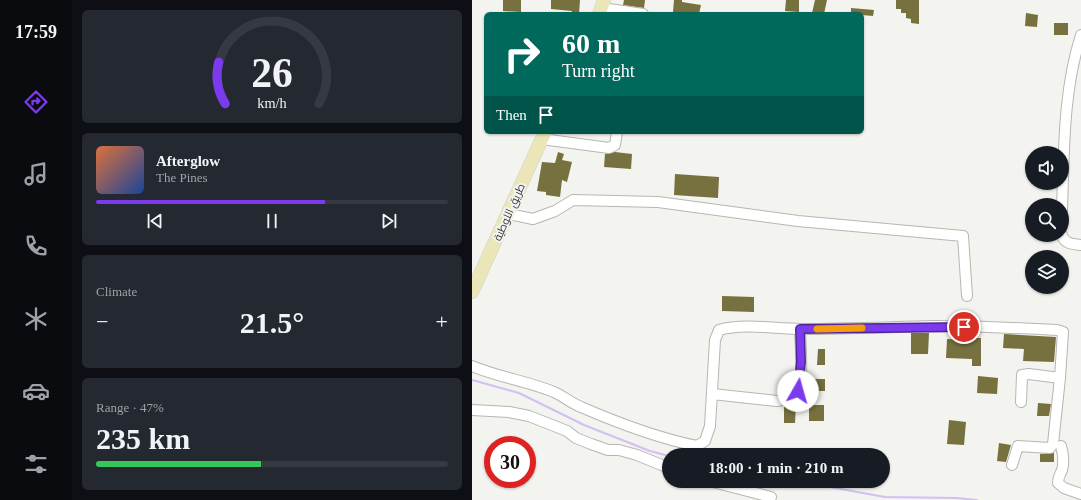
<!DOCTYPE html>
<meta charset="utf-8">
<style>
body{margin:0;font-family:"Times New Roman",Cairo,serif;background:#242831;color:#f1f3f6;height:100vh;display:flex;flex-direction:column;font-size:15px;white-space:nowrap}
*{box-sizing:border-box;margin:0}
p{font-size:13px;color:#9ea1a6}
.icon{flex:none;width:22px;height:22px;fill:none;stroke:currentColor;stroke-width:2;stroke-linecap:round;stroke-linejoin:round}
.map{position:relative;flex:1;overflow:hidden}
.drawer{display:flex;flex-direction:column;gap:10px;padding:10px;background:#0d0f14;width:400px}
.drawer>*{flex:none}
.hud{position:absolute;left:12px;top:12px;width:380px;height:122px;border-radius:6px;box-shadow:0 1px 3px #0004;background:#00695c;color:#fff;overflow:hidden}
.controls{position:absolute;left:553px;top:146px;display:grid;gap:8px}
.controls a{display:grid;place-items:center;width:44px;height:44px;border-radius:50%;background:#171b24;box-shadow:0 1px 3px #0004;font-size:20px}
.speed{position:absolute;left:12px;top:436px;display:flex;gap:8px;font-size:20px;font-weight:700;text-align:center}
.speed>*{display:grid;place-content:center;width:52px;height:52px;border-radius:50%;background:#171b24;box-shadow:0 1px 3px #0004;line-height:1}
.speed .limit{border:6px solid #d22;background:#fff;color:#111}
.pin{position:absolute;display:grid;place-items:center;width:34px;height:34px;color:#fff;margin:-17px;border:2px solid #fff;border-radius:50%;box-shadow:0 1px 4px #0007}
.me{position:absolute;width:44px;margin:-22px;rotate:7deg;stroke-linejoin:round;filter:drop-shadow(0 0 3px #0008)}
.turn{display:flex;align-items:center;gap:14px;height:84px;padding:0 12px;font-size:18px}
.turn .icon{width:52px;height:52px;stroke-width:2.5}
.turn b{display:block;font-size:28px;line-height:34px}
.then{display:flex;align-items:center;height:38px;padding:0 12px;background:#0003;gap:8px;font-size:15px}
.big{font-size:30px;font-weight:800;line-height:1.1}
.drawer .card{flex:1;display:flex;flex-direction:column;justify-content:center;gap:6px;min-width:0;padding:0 14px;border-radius:6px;background:#242831}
.drawer .dial{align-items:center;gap:0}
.dial svg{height:104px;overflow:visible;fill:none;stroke:#363941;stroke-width:7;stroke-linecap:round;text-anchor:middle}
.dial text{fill:#f1f3f6;stroke:none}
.song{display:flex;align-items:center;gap:12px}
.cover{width:48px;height:48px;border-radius:6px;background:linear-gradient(135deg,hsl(20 70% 55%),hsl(220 70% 35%))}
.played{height:4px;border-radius:2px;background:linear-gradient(90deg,#7c3aed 65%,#363941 65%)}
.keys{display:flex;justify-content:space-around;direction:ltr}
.heat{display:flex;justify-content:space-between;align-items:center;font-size:22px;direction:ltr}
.charge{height:6px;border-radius:3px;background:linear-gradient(90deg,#34c759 47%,#363941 0)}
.trip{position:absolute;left:190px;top:448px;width:228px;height:40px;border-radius:20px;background:#171b24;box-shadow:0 1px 3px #0004;font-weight:800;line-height:40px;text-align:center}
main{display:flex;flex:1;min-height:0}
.menu{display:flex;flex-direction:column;width:72px;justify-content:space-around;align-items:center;background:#090b0e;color:#9ea1a6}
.menu .icon{width:28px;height:28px}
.menu .active{color:#7c3aed}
.menu b{font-size:18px;color:#f1f3f6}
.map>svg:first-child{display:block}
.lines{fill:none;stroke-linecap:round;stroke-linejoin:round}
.stream{stroke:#d4bff1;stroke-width:2}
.building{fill:#76713e}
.minor-casing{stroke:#b6b6b3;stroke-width:12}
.major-casing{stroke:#d0d0d0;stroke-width:14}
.minor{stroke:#fff;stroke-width:10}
.major{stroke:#ebe6b8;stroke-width:13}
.route-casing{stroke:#51269a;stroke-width:10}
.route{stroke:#7c3aed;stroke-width:7}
.slow{stroke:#f59e0b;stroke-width:7}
.labels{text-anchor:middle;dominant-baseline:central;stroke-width:4;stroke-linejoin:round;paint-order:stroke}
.street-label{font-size:11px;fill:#3b3b3a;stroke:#f3f3f0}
</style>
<main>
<nav class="menu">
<b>17:59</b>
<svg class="icon active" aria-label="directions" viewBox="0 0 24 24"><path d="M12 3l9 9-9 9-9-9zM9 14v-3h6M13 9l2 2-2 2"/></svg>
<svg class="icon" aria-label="music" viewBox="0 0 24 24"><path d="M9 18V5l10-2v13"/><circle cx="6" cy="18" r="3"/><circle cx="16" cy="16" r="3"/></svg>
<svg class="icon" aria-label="phone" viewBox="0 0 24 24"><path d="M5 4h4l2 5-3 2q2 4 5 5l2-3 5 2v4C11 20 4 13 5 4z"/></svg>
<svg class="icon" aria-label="climate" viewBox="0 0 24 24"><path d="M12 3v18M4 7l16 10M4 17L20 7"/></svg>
<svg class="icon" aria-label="car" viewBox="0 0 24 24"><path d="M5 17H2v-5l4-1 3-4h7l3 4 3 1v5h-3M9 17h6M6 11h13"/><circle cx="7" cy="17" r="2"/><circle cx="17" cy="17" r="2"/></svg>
<svg class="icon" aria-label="filters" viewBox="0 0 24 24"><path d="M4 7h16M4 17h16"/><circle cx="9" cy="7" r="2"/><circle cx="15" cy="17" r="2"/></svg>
</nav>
<section class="drawer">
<div class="card dial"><svg viewBox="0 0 100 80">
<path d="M14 69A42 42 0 1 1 86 69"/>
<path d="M14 69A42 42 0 0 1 9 37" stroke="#7c3aed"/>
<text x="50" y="56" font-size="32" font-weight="700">26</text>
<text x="50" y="72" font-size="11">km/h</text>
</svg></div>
<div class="card">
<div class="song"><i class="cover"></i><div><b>Afterglow</b><p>The Pines</p></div></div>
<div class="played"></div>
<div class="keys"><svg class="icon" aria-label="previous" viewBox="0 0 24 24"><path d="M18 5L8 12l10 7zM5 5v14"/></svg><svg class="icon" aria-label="pause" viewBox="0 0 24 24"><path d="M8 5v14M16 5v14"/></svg><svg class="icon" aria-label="next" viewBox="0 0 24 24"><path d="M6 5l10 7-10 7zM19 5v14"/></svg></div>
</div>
<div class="card"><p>Climate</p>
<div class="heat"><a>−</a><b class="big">21.5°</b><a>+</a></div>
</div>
<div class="card"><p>Range · 47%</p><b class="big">235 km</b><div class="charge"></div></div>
</section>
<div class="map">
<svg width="609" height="500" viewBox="0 0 609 500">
<rect width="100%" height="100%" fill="#f3f3f0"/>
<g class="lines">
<!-- stream -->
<path class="stream" d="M0 380 47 393 112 425 178 451 197 456
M325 481 413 497 484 498 505 500"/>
</g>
<!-- building -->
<path class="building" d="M31 0H49V12L31 11Z
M79 0H108L107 14H99L100 11 79 9Z
M152 0H173L172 8 151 5Z
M202 0H210V2L229 5 227 14 201 12Z
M314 0H327V12L313 11Z
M343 0H355L352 14 340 13Z
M424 0H447V24L439 23V19L434 18V13H429V9H424Z
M379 8 402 10 401 16 390 15V14H379Z
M554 13 566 15 565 27 553 26Z
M582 23H596V35H582Z
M86 152 92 154 90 160 100 162 95 182 90 180 88 197 74 195V192L65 191 70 162 83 163Z
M143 152 160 154 159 169 132 167 133 154Z
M203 174 247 177 246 198 202 195Z
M250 296 282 297V312L250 311Z
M439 333H457L456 354H439Z
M532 334 584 337 582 362 551 361 552 349 531 348Z
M500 338H509V366H500V359L474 358 475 339 500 340Z
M346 349H353V365H345Z
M506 376 526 378 525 394 505 393Z
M343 379H353V391H343Z
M566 403 579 404 577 416H565Z
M321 404H324L323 423H312V406Z
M337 405H352V421H337Z
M477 420 494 422 492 445 475 444Z
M527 443 539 445 534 462 525 461Z
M582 453V462H568V454Z"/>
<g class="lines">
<defs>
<path id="minor" d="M130 8 171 14
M70 139 137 148 143 145 145 132
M590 210C592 152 591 91 609 35
M36 214 61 219 83 211 101 200 186 202 326 221 491 236 495 296
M590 235C592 244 601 244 609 245
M0 366C26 377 55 381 82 392 91 396 99 403 109 407 146 423 185 438 225 446L233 441 238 426 243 340 247 330C273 323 303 329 329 329 374 329 419 327 463 326 504 326 545 328 585 330L591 332 588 378 557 374 550 375 549 402
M240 394 305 401C311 400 318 399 323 395 333 387 328 342 328 329
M0 410 37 412 57 416 95 431 104 438 119 444 136 450H147L165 455 197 468
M589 446C591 453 592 463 590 470 588 475 586 477 586 483L592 488 609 494
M540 465 546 446 578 448 581 444 588 378
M237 481 299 497"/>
<path id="major" d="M127 14 132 0
M0 292 73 132"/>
</defs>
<!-- minor casing -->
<use href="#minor" class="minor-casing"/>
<!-- major casing -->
<use href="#major" class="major-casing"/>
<!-- minor -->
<use href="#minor" class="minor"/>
<!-- major -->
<use href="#major" class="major"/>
</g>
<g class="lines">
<defs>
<path id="route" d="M326 391 329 362 328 329 492 327"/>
</defs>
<!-- route casing -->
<use href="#route" class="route-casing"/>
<!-- route -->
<use href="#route" class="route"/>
<!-- slow -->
<path class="slow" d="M345 329 390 328"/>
</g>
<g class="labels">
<!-- street labels -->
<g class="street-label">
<text transform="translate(37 212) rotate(-66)">طريق اللوطية</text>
</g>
</g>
</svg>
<div class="controls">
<a><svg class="icon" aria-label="sound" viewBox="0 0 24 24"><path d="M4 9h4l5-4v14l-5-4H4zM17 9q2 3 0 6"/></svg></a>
<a><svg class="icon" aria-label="search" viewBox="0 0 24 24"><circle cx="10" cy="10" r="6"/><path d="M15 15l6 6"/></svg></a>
<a><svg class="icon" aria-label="layers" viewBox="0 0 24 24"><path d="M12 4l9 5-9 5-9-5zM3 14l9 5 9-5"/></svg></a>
</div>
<div class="speed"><div class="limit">30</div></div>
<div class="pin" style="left:492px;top:327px;background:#d93025"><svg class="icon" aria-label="arrive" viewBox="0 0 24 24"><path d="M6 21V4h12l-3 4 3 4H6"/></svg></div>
<svg class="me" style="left:326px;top:391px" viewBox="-20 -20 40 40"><circle r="19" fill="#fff"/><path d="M0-13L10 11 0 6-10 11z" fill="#7c3aed"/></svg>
<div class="trip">18:00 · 1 min · 210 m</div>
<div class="hud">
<div class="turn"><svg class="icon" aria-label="right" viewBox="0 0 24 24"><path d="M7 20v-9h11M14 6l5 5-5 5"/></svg><div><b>60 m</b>Turn right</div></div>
<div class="then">Then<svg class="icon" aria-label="arrive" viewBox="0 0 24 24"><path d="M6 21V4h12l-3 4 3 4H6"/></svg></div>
</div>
</div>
</main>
